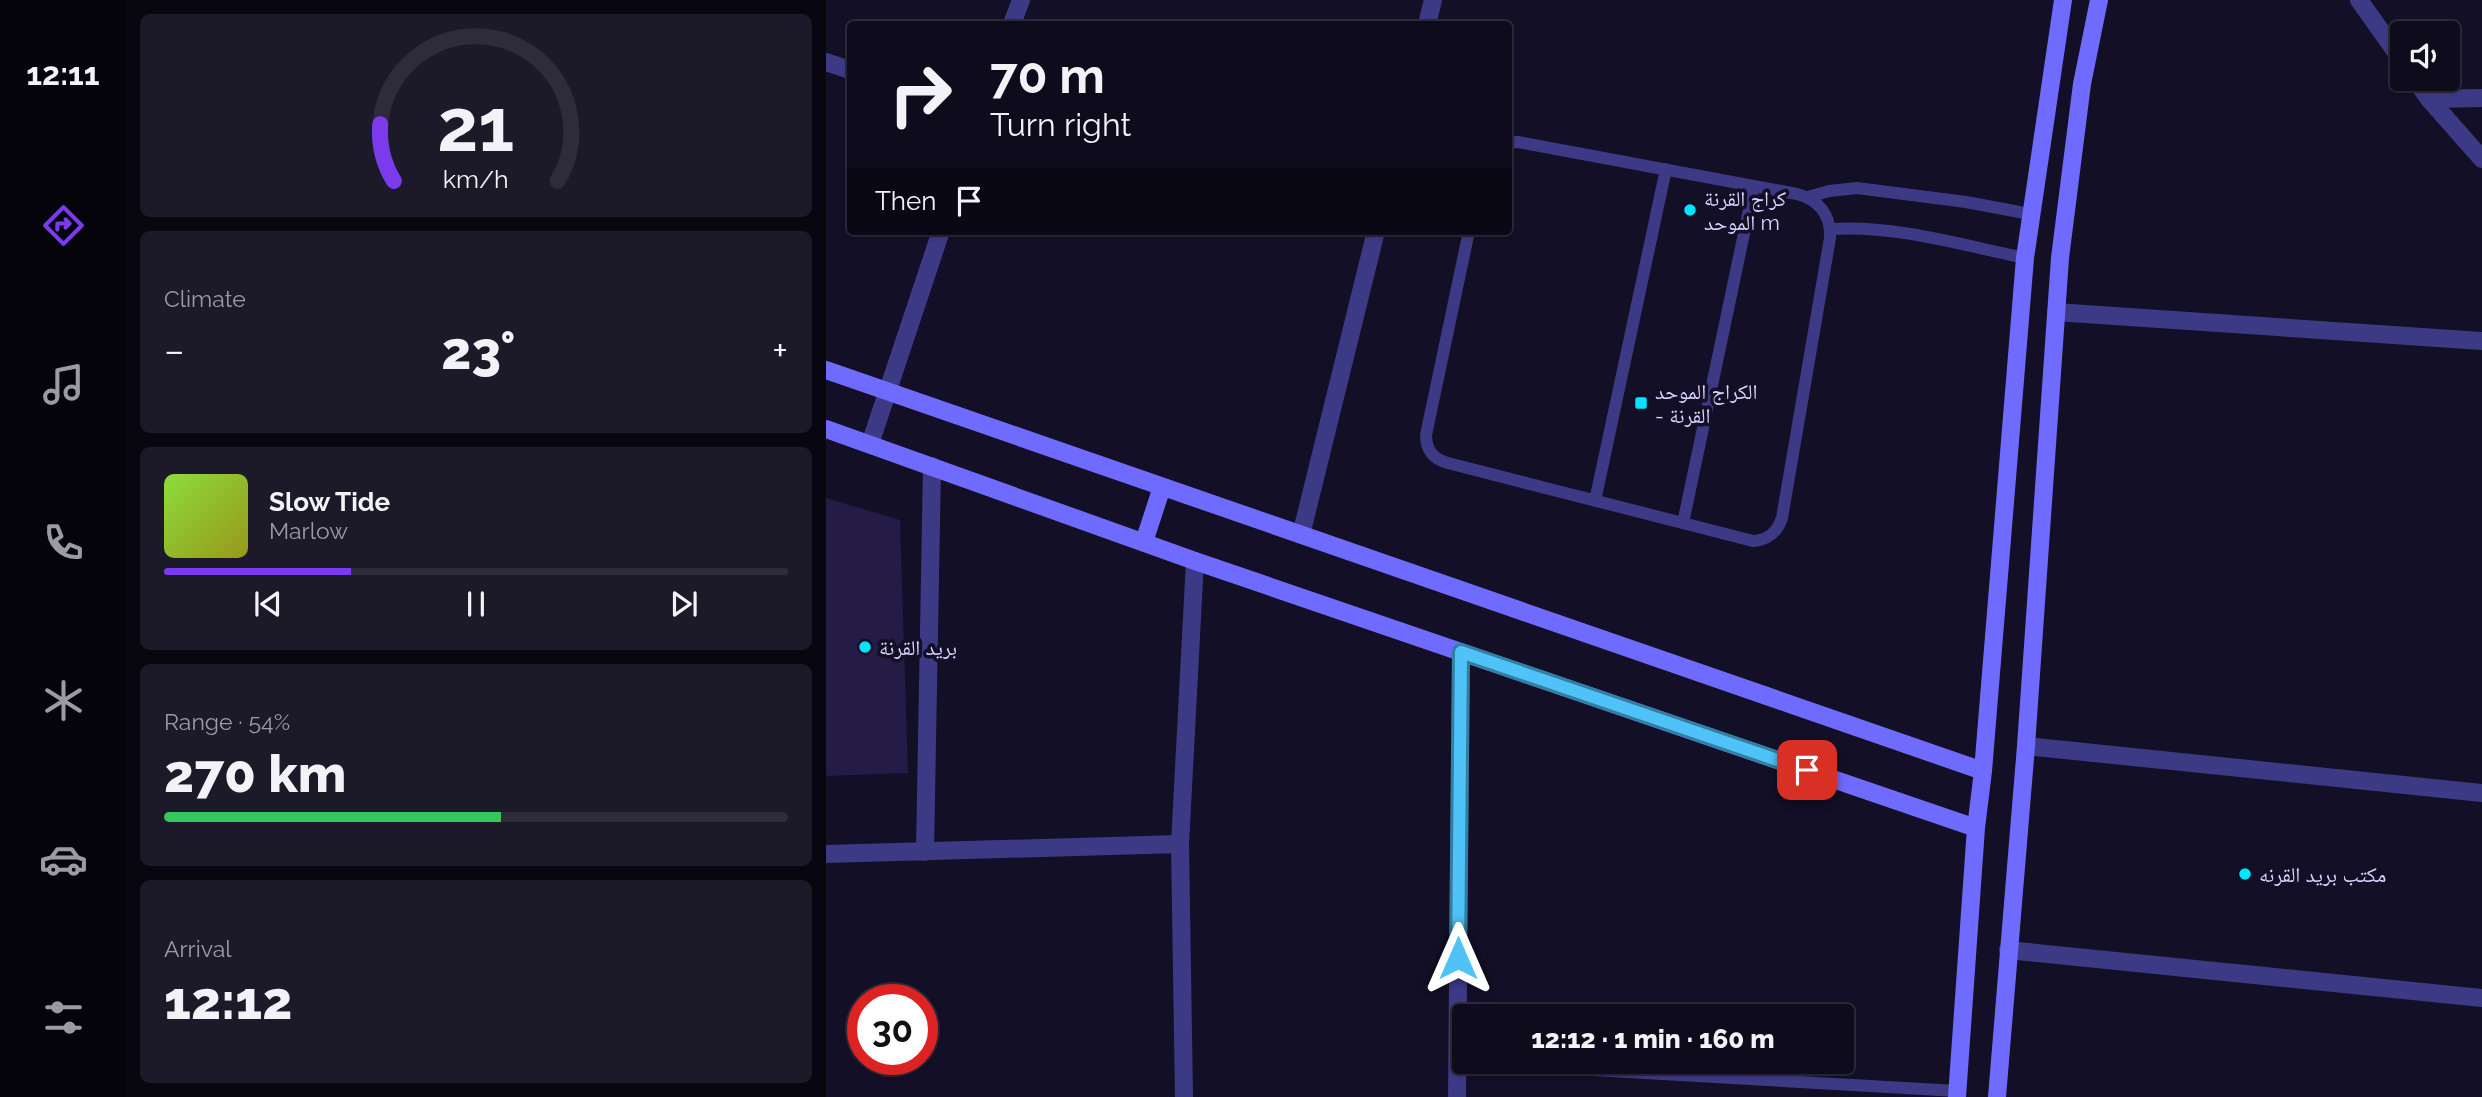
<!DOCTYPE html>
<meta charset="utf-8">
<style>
body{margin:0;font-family:Raleway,"Noto Naskh Arabic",sans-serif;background:#1c1929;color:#f1f3f6;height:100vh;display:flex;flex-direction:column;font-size:26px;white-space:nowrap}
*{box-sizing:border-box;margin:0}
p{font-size:23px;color:#9b9ba3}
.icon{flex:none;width:38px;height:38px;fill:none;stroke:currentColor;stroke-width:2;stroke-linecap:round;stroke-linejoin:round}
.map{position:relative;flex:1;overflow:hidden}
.sheet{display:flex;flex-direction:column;gap:14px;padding:14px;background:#08060f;width:700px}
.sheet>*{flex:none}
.top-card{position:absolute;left:21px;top:21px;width:665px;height:214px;border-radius:7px;box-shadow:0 2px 5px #0004,0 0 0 2px #2e2b3b;background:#0e0b1c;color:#f1f3f6;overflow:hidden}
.tools{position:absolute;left:1564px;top:21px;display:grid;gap:14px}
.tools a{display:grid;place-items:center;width:70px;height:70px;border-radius:7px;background:#0e0b1c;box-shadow:0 2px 5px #0004,0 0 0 2px #2e2b3b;font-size:35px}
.speed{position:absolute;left:21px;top:984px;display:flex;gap:14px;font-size:35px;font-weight:700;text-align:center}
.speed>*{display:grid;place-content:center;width:91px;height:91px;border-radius:50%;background:#0e0b1c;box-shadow:0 2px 5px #0004,0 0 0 2px #2e2b3b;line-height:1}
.speed .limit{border:10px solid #d22;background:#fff;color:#111}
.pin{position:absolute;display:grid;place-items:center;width:60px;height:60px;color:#fff;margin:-30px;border-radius:14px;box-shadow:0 4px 10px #0006}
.me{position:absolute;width:77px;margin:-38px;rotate:0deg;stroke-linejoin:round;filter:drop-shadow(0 0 5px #0008)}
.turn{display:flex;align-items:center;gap:24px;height:147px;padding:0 28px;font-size:32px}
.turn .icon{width:91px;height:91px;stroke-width:2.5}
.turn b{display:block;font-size:49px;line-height:60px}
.then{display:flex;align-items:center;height:66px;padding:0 28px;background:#0003;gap:14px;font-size:26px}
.big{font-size:52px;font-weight:800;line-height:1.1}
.sheet .card{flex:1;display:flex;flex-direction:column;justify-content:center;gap:10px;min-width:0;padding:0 24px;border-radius:10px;background:#1c1929}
.sheet .dial{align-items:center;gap:0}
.dial svg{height:182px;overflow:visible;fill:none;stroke:#2e2b3b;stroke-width:7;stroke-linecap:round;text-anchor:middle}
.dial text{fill:#f1f3f6;stroke:none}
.song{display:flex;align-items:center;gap:21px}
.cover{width:84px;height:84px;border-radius:10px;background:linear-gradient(135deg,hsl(90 70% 55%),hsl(60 70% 35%))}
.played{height:7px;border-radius:4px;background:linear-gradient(90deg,#7c3aed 30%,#2e2b3b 30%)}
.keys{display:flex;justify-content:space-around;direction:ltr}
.heat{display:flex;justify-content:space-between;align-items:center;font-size:38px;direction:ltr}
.charge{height:10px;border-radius:5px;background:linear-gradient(90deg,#34c759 54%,#2e2b3b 0)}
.trip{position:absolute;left:626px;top:1004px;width:402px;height:70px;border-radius:7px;background:#0e0b1c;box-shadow:0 2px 5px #0004,0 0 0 2px #2e2b3b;font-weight:800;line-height:70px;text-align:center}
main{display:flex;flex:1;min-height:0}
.tab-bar{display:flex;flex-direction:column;width:126px;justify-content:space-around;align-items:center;background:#06040b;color:#9b9ba3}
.tab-bar .icon{width:49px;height:49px}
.tab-bar .on{color:#7c3aed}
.tab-bar b{font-size:32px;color:#f1f3f6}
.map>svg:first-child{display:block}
.building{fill:#241b47}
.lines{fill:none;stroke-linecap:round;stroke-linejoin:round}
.lane{stroke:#3d3a85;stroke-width:12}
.street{stroke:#3d3a85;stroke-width:18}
.secondary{stroke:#6f6bff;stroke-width:18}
.route-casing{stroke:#337fa1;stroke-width:18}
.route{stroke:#4fc3f7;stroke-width:12}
.poi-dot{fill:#00e5ff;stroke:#130f26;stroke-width:2.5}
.labels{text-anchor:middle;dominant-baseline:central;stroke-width:7;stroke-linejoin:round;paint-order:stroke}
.poi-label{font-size:21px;fill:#d9d4ff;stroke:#130f26;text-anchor:start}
</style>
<main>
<nav class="tab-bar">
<b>12:11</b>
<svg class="icon on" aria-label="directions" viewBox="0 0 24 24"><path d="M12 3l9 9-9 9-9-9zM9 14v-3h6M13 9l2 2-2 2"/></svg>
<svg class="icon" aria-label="music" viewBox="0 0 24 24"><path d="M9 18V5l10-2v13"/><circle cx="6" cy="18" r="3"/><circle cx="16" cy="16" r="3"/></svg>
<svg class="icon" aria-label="phone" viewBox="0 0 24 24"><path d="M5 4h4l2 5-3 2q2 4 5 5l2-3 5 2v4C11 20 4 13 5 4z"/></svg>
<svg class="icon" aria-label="climate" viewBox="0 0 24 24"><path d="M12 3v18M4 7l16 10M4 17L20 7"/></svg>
<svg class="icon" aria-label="car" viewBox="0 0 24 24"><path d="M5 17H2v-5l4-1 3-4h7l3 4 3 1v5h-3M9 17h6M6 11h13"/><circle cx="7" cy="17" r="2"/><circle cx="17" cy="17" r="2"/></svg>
<svg class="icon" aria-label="filters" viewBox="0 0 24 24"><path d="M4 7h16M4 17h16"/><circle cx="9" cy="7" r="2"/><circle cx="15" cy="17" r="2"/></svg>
</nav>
<section class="sheet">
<div class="card dial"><svg viewBox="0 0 100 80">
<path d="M14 69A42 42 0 1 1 86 69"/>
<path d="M14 69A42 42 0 0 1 8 44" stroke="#7c3aed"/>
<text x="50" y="56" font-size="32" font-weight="700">21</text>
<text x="50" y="72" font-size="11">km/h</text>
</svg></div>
<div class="card"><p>Climate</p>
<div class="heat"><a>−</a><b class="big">23°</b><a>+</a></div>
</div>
<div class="card">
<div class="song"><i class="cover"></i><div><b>Slow Tide</b><p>Marlow</p></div></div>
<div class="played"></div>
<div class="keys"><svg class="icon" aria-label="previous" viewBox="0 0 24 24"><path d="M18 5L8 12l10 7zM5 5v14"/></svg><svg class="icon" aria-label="pause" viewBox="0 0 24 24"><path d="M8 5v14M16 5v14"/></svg><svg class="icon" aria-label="next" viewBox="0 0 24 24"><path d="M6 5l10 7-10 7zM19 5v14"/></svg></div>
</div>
<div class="card"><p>Range · 54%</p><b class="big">270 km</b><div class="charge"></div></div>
<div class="card"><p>Arrival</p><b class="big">12:12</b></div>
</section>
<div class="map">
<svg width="1656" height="1097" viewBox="0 0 1656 1097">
<rect width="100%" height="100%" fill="#130f26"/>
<!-- building -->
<path class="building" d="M0 498 74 520 82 773 0 776Z"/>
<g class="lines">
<!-- lane -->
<path class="lane" d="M982 197 1003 191 1031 188 1140 202 1204 214
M1005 229C1070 225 1135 245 1199 258
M643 231 600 435C600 450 607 459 622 463L927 541C942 540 951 533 956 518L1004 238C1005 215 993 200 971 194L692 142 682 143
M769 501 840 169
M857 523 928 186
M732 1068 1131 1091"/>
<!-- street -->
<path class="street" d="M1533 0 1577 62
M186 24 195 0
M601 24 607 0
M0 62 24 70
M1589 79 1603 99 1656 159
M1603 99 1656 98
M1230 312 1656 341
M44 444 115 231
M475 535 550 231
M1200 746 1656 793
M99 852 106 466
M0 854 354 844
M1182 950 1656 998
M358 1097 354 844 369 561
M631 1097 635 652"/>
<!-- secondary -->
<path class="secondary" d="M0 370 1157 771
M0 429 369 561 1150 828
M318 542 336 487
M1131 1097 1150 828 1157 771 1199 258 1237 0
M1171 1097 1200 746 1234 258 1256 84 1273 0"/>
</g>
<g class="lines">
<defs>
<path id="route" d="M632 958 635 652 981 770"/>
</defs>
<!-- route casing -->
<use href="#route" class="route-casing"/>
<!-- route -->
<use href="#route" class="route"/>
</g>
<!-- markers -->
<g class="poi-dot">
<circle cx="864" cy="210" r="7"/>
<rect x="808" y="396" width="14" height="14" rx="3.5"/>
<circle cx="39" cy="647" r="7"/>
<circle cx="1419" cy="874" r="7"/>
</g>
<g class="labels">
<!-- poi labels -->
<g class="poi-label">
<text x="878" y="198">كراج القرنة<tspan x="878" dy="24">الموحد m</tspan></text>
<text x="829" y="391">الكراج الموحد<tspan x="829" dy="24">- القرنة</tspan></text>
<text x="53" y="647">بريد القرنة</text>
<text x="1433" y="874">مكتب بريد القرنه</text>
</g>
</g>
</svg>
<div class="tools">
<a><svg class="icon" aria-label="sound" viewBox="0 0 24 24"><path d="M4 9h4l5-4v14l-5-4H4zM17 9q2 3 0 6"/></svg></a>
</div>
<div class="speed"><div class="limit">30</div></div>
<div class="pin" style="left:981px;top:770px;background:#d93025"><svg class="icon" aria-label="arrive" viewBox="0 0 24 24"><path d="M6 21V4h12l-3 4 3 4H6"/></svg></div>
<svg class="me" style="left:632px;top:958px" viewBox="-20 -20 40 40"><path d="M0-17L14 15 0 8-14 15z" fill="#4fc3f7" stroke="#fff" stroke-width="4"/></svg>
<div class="trip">12:12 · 1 min · 160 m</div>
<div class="top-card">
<div class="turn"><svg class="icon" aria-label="right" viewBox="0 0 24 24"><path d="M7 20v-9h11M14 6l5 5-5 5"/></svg><div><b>70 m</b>Turn right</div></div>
<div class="then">Then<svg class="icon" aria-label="arrive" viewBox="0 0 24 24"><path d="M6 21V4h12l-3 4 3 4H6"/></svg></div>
</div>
</div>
</main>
